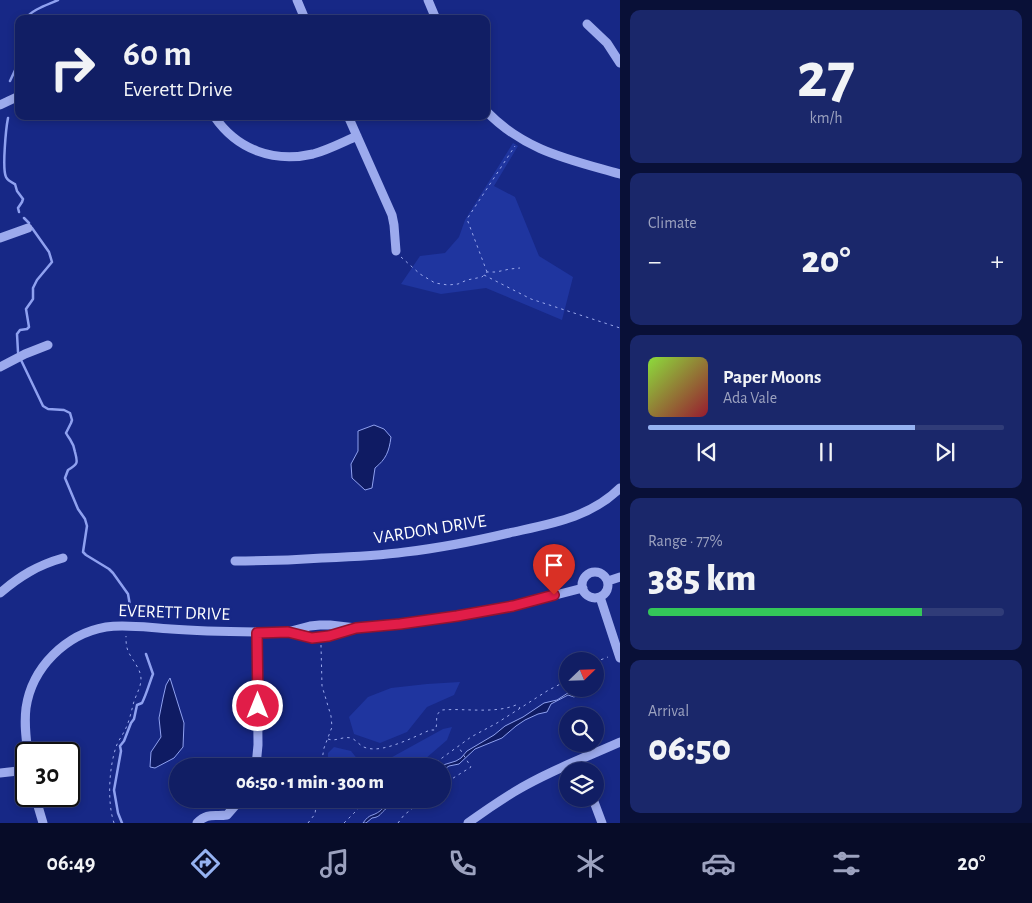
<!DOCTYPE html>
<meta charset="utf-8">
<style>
body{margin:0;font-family:"Alegreya Sans",sans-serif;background:#1a276a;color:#f1f3f6;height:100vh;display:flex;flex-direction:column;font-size:19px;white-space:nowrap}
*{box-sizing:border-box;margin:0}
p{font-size:16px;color:#9ca2bf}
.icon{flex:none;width:28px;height:28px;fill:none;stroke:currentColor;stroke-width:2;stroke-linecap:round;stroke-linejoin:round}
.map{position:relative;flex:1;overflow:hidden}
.side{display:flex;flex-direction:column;gap:10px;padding:10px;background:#091037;width:412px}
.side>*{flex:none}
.banner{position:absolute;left:15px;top:15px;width:475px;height:105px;border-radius:10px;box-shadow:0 2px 8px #0003,0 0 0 1px #303c78;background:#111e64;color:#f1f3f6;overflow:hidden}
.needle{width:32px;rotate:67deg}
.fabs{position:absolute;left:559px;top:652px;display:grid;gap:10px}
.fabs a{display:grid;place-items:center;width:45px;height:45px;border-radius:50%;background:#111e64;box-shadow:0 2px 8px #0003,0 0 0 1px #303c78;font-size:25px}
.speed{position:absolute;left:15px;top:742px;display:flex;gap:10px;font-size:25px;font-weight:700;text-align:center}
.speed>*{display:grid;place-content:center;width:65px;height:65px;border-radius:50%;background:#111e64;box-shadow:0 2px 8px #0003,0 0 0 1px #303c78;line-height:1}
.speed .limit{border:2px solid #111;border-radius:8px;background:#fff;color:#111}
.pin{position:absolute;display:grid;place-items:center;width:42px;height:42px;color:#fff;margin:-51px -21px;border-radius:50% 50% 50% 0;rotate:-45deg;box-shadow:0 0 5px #0007}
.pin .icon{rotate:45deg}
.me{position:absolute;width:55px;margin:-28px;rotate:0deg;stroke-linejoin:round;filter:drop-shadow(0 0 4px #0008)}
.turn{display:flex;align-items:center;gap:18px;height:105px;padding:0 25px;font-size:22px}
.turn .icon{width:65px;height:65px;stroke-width:2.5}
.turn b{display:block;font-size:35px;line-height:42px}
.big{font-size:38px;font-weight:800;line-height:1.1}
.side .tile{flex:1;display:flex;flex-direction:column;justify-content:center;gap:8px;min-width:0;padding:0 18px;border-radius:10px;background:#1a276a}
.side .dial{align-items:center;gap:0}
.dial b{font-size:65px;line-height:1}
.song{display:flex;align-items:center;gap:15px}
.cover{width:60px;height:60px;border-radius:8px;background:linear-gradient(135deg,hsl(90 70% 55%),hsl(350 70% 35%))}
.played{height:5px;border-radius:2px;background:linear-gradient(90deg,#95b2f1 75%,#303c78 75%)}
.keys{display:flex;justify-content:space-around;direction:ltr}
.heat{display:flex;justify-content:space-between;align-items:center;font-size:28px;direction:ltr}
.charge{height:8px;border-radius:4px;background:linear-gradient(90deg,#34c759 77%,#303c78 0)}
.trip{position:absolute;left:169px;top:758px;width:282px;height:50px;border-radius:25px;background:#111e64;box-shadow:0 2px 8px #0003,0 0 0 1px #303c78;font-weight:800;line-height:50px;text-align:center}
.dock{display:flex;height:80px;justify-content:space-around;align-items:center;background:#070c28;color:#9ca2bf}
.dock .icon{width:35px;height:35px}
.dock .active{color:#95b2f1}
.dock b{font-size:22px;color:#f1f3f6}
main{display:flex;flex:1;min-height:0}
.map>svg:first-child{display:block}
.green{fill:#1f359f}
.water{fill:#0f1b63;stroke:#8fa1f0}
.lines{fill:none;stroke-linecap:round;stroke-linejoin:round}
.stream{stroke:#8fa1f0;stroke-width:2.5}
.path{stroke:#9caaed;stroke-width:1;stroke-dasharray:2.5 4;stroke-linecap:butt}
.minor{stroke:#9caaed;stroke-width:9}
.route-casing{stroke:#92132f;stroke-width:12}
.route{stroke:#e11d48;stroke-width:9}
.labels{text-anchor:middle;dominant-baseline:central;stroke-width:5;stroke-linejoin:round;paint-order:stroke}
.street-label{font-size:18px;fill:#fff;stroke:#172886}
</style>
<main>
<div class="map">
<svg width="620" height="823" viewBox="0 0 620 823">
<rect width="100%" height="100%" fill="#172886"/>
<!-- green -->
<path class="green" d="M513 143 518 146 494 186 515 197 539 256 573 277 562 320 486 288 441 294 401 284 420 256 445 253 459 237 465 220Z
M460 682 454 695 427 707 407 732 380 743 354 734 349 717 368 697 391 688 427 684Z
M452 727 447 740 417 766H328V753L334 747 351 751 362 765 385 761 443 729Z"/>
<!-- water -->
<path class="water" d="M374 425 384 429 391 437C389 452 386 459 375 468L372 488 365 490 352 478 351 464 358 451V431Z
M170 678 184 723 183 747 174 758 155 768 150 767 151 752 161 737 159 718 163 698 166 685Z
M574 689H587L574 697 568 695 551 704 547 712 538 714 525 720 516 726 502 738 475 749 459 764 449 766 443 770V765L456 761 461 758 467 751 494 735 505 726 523 717 544 703 557 700Z
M405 799H407L399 807 387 808C380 813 381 817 372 818L366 823H363C370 813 372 817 380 811 383 809 385 804 389 804 396 802 399 803 405 799Z"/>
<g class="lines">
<!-- stream -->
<path class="stream" d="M25 19C33 9 47 5 58 0
M10 81 17 66 19 56
M8 118C6 128 2 169 6 177 8 181 11 182 15 184L17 191 23 199 22 202 18 208 19 212
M24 218 29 223
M18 352 17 334 20 330 27 329 29 327 26 309 33 299V288L37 280 52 262 49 252 32 228
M21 360 43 406 48 409 64 410 70 413 72 420 71 423 66 433C71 442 73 441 75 452 78 463 78 464 68 470L65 478 78 509 85 519 87 526 83 552 86 555 109 569 113 573 128 594 131 611
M122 823 118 813 114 790 121 751 120 746 124 741 131 723 134 719 137 705 142 703C147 693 149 684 153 674L146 654"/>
<!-- path -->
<path class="path" d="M401 257 420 274 435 283 448 285 458 284 467 280 482 277 487 272H496L510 269 520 268
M487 272 467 219 515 146
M484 275 531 299 620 328
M321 645 322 686 331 716 332 727 324 748 321 766
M595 662 608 657
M328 739C336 742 342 736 351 738 357 740 360 747 367 748 383 753 414 737 430 730H435C439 723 433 715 442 710 465 708 494 714 516 705L520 708
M431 766 471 737 497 723 547 691 568 680
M442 785 471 767 458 746
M114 823C107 802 109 768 116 747 118 741 122 736 125 730 129 722 131 713 133 705 135 696 141 688 141 679 141 669 132 660 128 651 126 646 126 641 126 636
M308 823 315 814 317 799
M344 823 364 803 372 799
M398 823 404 815 425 799"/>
<!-- minor -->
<path class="minor" d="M297 0 305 19
M428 0 436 19
M587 24 607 43 620 63
M0 105 19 96
M486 111C525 151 568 159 620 174
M214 116C237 150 274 163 313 154 328 150 343 142 357 136
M348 116 392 215 394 225 396 251
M0 238 28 228
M0 367 25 354 48 345
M235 561C264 561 293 560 322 558 349 557 377 556 405 552 440 548 475 541 509 533 549 524 590 518 620 488
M582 585a13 13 0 1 1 26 0a13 13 0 1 1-26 0Z
M608 581 620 577
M0 593C20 576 38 565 63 558
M600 597 620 658
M291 631 310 626 320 625H330L356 628 431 620 513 606 583 588
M28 754C26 738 24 724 26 708 32 667 66 634 106 627 127 624 150 628 171 629 209 632 247 632 285 632 294 632 302 636 311 637 326 639 342 632 356 628
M578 761 583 771
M256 766 258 745 257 633
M0 773 18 771 20 768H26
M35 796 43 823
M593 799 602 823
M197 823C208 812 214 817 227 815L241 799
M468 823C483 812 498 802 514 792 547 772 584 758 620 742"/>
</g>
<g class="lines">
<defs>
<path id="route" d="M258 706 257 633 288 632 312 638 329 636 356 628 400 624 457 616 513 606 554 595"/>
</defs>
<!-- route casing -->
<use href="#route" class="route-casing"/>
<!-- route -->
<use href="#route" class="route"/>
</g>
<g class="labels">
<!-- street labels -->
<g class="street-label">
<text transform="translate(430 530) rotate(-9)">VARDON DRIVE</text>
<text transform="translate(174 613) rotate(2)">EVERETT DRIVE</text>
</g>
</g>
</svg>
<div class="fabs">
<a><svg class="needle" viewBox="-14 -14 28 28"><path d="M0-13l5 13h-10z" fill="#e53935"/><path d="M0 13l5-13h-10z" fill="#9ca2bf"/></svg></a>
<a><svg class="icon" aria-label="search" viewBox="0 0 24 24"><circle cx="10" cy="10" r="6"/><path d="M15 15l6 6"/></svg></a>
<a><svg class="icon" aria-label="layers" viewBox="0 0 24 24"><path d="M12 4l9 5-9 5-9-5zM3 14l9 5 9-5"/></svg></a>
</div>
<div class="speed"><div class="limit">30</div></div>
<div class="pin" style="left:554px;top:595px;background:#d93025"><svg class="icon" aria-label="arrive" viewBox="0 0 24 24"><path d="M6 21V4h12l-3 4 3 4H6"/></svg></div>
<svg class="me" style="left:258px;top:706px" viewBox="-20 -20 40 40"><circle r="17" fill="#e11d48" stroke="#fff" stroke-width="3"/><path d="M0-11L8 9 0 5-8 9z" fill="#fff"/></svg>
<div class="trip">06:50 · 1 min · 300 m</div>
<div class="banner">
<div class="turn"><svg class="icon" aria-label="right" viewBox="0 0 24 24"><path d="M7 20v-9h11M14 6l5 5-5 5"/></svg><div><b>60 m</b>Everett Drive</div></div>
</div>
</div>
<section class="side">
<div class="tile dial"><b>27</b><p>km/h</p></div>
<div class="tile"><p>Climate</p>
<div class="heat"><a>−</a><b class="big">20°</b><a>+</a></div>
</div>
<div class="tile">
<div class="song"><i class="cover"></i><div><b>Paper Moons</b><p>Ada Vale</p></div></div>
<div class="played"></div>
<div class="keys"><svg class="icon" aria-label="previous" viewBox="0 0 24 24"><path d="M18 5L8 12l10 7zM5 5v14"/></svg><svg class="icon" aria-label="pause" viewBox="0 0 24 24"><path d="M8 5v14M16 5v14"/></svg><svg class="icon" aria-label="next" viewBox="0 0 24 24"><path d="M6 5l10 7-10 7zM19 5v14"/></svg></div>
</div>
<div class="tile"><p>Range · 77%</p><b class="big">385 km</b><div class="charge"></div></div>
<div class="tile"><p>Arrival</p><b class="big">06:50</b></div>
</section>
</main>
<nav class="dock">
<b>06:49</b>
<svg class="icon active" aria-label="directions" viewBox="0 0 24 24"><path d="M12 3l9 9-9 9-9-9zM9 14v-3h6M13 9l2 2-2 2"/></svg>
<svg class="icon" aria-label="music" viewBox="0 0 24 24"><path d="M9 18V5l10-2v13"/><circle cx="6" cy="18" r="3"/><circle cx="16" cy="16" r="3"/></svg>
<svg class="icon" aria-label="phone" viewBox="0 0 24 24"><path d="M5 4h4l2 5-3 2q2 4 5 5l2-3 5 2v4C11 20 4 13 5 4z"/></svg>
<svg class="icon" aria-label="climate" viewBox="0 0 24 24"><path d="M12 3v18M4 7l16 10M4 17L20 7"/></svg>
<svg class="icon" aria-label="car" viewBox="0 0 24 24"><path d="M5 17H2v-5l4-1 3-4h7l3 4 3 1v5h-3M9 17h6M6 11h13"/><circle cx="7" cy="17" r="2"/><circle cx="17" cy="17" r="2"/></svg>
<svg class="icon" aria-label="filters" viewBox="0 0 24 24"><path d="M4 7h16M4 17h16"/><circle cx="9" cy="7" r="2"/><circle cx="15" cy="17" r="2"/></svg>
<b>20°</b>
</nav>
